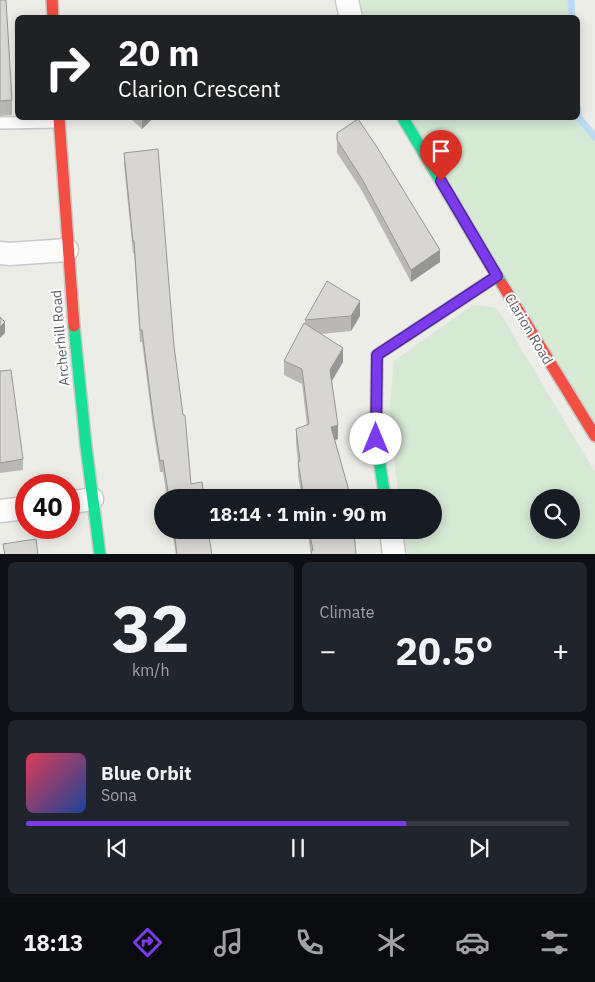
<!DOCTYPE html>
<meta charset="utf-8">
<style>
body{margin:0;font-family:"IBM Plex Sans",sans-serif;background:#20242c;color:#f1f3f6;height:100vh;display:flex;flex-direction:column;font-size:19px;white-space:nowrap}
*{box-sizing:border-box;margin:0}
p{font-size:16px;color:#9ea1a6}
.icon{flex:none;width:28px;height:28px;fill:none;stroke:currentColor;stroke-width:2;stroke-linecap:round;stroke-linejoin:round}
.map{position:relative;height:554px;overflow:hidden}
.details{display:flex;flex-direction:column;gap:8px;padding:8px;background:#0d0f14;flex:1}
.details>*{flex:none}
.hud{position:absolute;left:15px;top:15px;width:565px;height:105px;border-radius:8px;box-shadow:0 2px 12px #0003;background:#202124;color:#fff;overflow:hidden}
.buttons{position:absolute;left:530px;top:489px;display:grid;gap:10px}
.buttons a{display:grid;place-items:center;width:50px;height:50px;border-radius:50%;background:#171b24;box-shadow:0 2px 12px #0003;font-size:25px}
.speed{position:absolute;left:15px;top:474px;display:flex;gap:10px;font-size:25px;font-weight:700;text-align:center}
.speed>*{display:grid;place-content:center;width:65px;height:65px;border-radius:50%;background:#171b24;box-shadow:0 2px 12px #0003;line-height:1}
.speed .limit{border:8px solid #d22;background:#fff;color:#111}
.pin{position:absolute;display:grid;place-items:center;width:42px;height:42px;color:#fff;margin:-51px -21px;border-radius:50% 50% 50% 0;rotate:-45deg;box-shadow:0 0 5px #0007}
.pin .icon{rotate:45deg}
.me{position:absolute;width:55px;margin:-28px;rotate:0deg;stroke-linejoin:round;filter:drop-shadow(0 0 4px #0008)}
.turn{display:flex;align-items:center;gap:18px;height:105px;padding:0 20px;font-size:22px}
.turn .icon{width:65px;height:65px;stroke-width:2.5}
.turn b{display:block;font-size:35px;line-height:42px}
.big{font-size:38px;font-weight:700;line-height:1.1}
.details .card{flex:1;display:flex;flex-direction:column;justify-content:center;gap:8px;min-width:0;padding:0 18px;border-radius:8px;background:#20242c}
.details .dial{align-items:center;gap:0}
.dial b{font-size:65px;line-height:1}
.song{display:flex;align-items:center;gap:15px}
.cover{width:60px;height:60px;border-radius:8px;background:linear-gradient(135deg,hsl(350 70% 55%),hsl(220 70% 35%))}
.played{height:5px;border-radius:2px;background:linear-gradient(90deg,#7c3aed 70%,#363941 70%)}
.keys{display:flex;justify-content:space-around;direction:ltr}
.heat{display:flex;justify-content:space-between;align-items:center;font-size:28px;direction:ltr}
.details .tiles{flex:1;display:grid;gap:8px;grid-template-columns:1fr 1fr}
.card:last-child{grid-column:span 2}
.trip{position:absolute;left:154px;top:489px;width:288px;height:50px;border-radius:25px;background:#171b24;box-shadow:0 2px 12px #0003;font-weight:700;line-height:50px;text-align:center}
.tab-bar{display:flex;height:80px;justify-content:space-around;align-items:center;background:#090b0e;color:#9ea1a6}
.tab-bar .icon{width:35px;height:35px}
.tab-bar .on{color:#7c3aed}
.tab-bar b{font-size:22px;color:#f1f3f6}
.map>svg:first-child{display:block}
.green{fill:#d6e9d5;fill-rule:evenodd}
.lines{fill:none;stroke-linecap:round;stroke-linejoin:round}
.stream{stroke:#bddbf6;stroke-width:7}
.lane-casing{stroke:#c9c9c9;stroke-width:14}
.street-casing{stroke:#c9c9c9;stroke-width:25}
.fast-casing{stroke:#c9c9c9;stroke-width:14}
.jam-casing{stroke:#c9c9c9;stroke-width:14}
.lane{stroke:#fcfcfc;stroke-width:11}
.street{stroke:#fcfcfc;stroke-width:22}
.fast{stroke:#16e098;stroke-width:11}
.jam{stroke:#f24e42;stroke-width:11}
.wall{fill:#b9b8b5}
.shaded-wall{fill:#969694}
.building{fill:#d7d6d3;stroke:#969694}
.route-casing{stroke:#51269a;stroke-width:12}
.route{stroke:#7c3aed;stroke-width:9}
.labels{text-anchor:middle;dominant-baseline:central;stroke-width:4;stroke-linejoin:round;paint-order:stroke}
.street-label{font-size:14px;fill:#5e6166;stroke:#fff}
</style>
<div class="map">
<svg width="595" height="555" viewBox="0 0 595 555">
<rect width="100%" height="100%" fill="#edede8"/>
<!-- green -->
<path class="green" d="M347 0H571L572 17H351Z
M578 109V117L595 137V436L403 118H578Z
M473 305 497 308 595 472V554H407L404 530H432V498L399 497 389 416 394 361ZM539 498H571V530H539Z"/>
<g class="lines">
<!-- stream -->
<path class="stream" d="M571 0 572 18
M578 109V117L595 137"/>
<defs>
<path id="lane" d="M0 123 59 122"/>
<path id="street" d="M347 0 351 18
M0 253 10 254 67 250
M69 503 92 499
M0 511 26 508
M391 530 394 555"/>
<path id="fast" d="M403 118 502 284
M74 326 86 446 100 555
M385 498 376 439 377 355 497 276"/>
<path id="jam" d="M52 0 53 18
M59 118 74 326
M502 284 595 436"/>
</defs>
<!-- lane casing -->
<use href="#lane" class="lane-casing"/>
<!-- street casing -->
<use href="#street" class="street-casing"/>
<!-- fast casing -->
<use href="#fast" class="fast-casing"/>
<!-- jam casing -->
<use href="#jam" class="jam-casing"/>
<!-- lane -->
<use href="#lane" class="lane"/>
<!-- street -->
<use href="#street" class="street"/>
<!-- fast -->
<use href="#fast" class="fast"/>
<!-- jam -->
<use href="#jam" class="jam"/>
</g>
<!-- wall -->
<path class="wall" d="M0 0 12 100V115L0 116Z
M130 118H153L142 129Z
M337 133 440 262 411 282 362 191 337 153Z
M124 153 174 346 191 484 204 498H167L163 472H160L153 427 142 342H140L134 253H133L124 165Z
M360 316 351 331 321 334 343 362 332 381 338 439 335 440 351 498H302L298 476V462L296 443V429L307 425 302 384 284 375V361L305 324V320Z
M0 371 23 459V470L0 473Z
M172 530H208L212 555H176Z
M307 530H354L356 555H311Z"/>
<!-- shaded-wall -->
<path class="shaded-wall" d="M142 118H153L142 129Z
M440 250V262L411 282V270Z
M360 301V316L351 331V316Z
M5 322V333L0 338V327Z
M343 348V362L330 384V370Z
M338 425V439L331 441V427Z"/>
<!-- building -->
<path class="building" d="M0 0H6L12 100 0 101Z
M358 119 377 147 440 250 411 270 362 179 337 140V133Z
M158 149 174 346 183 415H185L191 484 202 482 204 498H169L163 460 160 461 153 416 142 330H140L134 241H133L124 153Z
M327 281 360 301 351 316 305 320Z
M0 317 5 322 0 327Z
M304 323 343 348 330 370 338 425 331 427 351 498H304L298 462 300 461 296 429 309 424 302 369 284 361Z
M11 370 23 459 0 463V371Z
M174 530H208L212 555H177Z
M309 530H354L356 555H312L311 551 313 550Z
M36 539 38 555H5L3 544Z"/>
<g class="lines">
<defs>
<path id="route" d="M376 439 377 355 497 276 441 181"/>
</defs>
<!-- route casing -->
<use href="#route" class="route-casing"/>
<!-- route -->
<use href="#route" class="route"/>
</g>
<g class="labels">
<!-- street labels -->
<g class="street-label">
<text transform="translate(529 329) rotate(59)">Clarion Road</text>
<text transform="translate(60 338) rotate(-95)">Archerhill Road</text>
</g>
</g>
</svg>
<div class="buttons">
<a><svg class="icon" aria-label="search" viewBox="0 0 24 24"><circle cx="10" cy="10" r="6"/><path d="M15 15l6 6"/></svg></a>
</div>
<div class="speed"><div class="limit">40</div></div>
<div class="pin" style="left:441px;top:181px;background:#d93025"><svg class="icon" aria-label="arrive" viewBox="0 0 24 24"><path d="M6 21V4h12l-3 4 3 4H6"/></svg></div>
<svg class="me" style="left:376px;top:439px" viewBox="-20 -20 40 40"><circle r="19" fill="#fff"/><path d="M0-13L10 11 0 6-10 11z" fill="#7c3aed"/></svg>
<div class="trip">18:14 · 1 min · 90 m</div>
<div class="hud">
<div class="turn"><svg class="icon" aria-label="right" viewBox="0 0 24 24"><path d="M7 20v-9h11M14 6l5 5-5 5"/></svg><div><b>20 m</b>Clarion Crescent</div></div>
</div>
</div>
<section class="details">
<div class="tiles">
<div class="card dial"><b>32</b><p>km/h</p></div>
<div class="card"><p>Climate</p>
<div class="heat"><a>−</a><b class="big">20.5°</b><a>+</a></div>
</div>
<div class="card">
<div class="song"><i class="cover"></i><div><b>Blue Orbit</b><p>Sona</p></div></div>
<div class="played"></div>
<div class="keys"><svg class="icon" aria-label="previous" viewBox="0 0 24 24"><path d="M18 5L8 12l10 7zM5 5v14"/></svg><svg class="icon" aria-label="pause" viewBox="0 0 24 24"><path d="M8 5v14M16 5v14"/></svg><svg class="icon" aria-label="next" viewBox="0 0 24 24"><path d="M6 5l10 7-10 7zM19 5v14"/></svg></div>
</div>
</div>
</section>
<nav class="tab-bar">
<b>18:13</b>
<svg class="icon on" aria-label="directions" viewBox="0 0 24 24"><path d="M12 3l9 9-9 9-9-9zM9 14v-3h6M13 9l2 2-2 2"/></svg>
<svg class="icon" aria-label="music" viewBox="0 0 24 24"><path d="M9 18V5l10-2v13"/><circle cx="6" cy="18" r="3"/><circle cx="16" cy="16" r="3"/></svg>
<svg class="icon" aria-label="phone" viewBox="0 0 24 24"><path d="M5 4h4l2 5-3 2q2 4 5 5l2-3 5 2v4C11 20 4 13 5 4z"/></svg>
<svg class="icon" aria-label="climate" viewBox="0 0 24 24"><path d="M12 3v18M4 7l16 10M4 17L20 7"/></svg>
<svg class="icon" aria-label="car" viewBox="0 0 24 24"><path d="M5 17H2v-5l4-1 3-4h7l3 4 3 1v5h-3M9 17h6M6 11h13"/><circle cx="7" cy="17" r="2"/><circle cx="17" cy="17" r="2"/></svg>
<svg class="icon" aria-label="filters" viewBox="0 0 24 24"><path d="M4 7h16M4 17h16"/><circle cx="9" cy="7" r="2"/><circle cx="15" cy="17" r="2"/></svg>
</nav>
